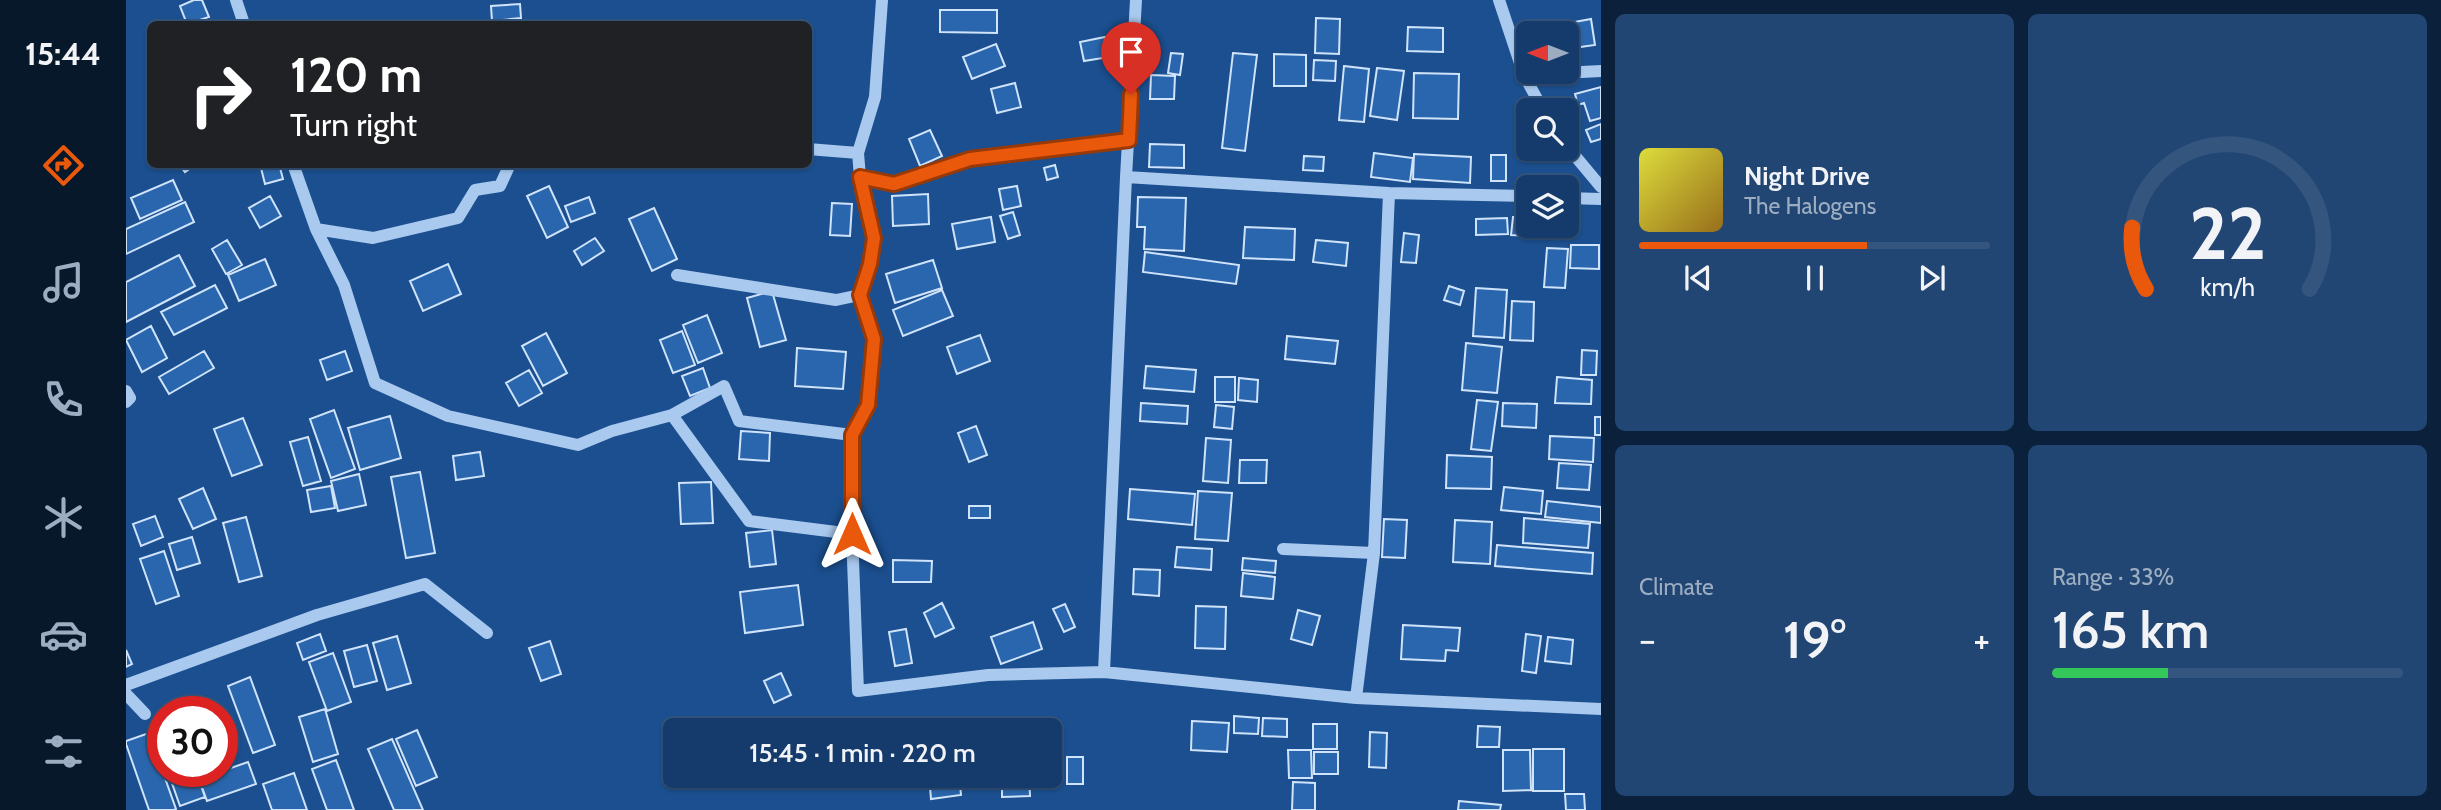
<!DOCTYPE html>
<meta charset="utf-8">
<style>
body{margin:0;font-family:Cabin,sans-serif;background:#214673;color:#f1f3f6;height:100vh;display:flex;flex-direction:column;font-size:26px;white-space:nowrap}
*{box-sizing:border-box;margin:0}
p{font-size:23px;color:#9dadc1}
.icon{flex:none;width:38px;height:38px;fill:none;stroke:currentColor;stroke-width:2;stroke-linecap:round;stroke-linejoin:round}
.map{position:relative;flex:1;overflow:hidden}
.panel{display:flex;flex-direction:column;gap:14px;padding:14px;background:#0b203b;width:840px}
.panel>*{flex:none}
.hud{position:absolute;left:21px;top:21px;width:665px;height:147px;border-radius:10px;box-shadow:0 2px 5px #0004,0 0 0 2px #33557e;background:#202124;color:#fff;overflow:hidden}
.needle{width:46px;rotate:270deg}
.controls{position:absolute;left:1390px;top:21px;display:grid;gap:14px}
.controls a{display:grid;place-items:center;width:63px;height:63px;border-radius:10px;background:#143b6b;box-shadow:0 2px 5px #0004,0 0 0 2px #33557e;font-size:35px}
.speed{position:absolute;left:21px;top:696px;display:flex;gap:14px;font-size:35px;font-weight:700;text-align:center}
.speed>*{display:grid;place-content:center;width:91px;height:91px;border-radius:50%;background:#143b6b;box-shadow:0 2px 5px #0004,0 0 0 2px #33557e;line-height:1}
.speed .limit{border:10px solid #d22;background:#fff;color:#111}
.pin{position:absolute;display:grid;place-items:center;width:60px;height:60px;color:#fff;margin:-72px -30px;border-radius:50% 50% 50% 0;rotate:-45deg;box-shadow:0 0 7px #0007}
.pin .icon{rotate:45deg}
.me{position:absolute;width:77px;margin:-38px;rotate:0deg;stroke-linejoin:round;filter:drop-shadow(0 0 5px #0008)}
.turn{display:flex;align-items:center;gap:24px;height:147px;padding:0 28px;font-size:32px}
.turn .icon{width:91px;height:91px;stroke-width:2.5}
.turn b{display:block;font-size:49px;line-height:60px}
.big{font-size:52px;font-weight:600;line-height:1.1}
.panel .card{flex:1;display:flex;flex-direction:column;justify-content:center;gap:10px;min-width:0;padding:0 24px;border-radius:10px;background:#214673}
.panel .dial{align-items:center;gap:0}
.dial svg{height:182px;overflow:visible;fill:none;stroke:#33557e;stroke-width:7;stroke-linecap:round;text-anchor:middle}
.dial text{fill:#f1f3f6;stroke:none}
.song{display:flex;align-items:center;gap:21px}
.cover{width:84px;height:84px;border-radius:10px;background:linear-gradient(135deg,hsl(60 70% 55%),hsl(40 70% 35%))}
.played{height:7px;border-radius:4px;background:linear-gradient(90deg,#ea580c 65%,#33557e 65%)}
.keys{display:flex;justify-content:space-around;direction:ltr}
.heat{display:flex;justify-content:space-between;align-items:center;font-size:38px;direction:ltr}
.charge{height:10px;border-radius:5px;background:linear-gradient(90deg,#34c759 33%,#33557e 0)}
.panel .tiles{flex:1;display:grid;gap:14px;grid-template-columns:repeat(2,1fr)}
.trip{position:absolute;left:537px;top:718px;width:399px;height:70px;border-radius:10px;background:#143b6b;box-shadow:0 2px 5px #0004,0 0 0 2px #33557e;font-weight:600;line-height:70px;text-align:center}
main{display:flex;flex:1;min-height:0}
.tabs{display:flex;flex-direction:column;width:126px;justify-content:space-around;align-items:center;background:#08182b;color:#9dadc1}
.tabs .icon{width:49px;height:49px}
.tabs .selected{color:#ea580c}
.tabs b{font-size:32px;color:#f1f3f6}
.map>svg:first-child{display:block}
.building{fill:#2a66ad;stroke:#cfe3fa;stroke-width:2}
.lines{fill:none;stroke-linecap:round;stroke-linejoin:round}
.minor{stroke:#a9c9ee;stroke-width:12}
.route-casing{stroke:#983908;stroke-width:18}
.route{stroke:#ea580c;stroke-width:12}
</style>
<main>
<nav class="tabs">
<b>15:44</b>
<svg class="icon selected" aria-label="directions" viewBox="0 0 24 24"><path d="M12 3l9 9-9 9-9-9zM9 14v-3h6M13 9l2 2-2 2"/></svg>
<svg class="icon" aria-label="music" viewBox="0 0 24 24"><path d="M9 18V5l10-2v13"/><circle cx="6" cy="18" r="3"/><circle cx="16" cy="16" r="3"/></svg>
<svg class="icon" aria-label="phone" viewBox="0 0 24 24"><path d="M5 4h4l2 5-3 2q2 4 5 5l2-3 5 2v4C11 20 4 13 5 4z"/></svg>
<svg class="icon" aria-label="climate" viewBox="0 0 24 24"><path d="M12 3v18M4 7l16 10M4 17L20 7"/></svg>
<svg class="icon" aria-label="car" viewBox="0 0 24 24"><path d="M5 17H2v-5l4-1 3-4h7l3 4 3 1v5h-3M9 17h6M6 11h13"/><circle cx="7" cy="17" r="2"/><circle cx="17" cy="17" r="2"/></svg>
<svg class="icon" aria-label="filters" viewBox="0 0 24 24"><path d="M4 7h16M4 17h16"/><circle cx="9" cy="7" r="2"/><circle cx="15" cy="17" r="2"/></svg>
</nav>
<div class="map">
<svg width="1475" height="810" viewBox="0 0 1475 810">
<rect width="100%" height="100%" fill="#1b4f8f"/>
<!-- building -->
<path class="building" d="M68 0H76L83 17 61 24 54 6Z
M394 4 395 18 366 21 365 6Z
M814 10H871V33L814 32Z
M1190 18 1214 19 1213 54 1189 53Z
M1465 19 1469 45 1440 49V33H1433L1432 25Z
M400 20H415V24H400Z
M1282 27 1317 28V52L1281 51Z
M979 37 983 57 958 61 954 42Z
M870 44 879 66 846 79 837 57Z
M1045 53 1057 54 1054 75 1042 73Z
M1107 53 1131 55 1119 151 1096 148Z
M1148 54 1180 55V86H1148Z
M1188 60 1210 61 1209 81 1187 80Z
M1218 66 1243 69 1238 122 1213 120Z
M1251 68 1278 71 1271 120 1244 116Z
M1288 73 1333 74 1332 119 1287 118Z
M1025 75 1049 76 1048 99H1024Z
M889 83 895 107 871 113 865 89Z
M1475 87V118L1464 121 1458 103 1452 105 1449 94Z
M1475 124V139L1465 142 1460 130Z
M804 130 816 156 794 166 783 139Z
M1024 144 1058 145V168L1023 167Z
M1248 153 1287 158 1284 182 1245 177Z
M1288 154 1345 157 1344 183 1287 179Z
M1365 155H1380V181H1365Z
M1178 156 1198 157 1197 171 1177 170Z
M53 164H70L59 172Z
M134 164H153L157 179 139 184Z
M929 165 932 177 921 180 918 168Z
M47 180 56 200 14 219 5 198Z
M423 186 442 227 421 238 401 196Z
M891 186 895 206 877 210 873 189Z
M802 194 803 224 767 226 766 196Z
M144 196 155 216 134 228 123 208Z
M463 197 469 213 445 222 439 206Z
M1012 197 1060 198 1058 251 1018 249 1019 227H1011Z
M59 202 68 222 0 254V229Z
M706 203 726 204 724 236 704 235Z
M528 208 551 259 526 271 503 219Z
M887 212 894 235 882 239 874 216Z
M865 217 869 242 831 249 826 224Z
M1387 217 1402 218V226H1409V236L1385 235Z
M1381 218 1382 234 1350 235V219Z
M1119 227 1169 229 1168 260 1117 258Z
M1278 233 1293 235 1290 263 1275 262Z
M469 238 478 251 456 265 448 251Z
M101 240 116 265 100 274 86 249Z
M1190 240 1222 243 1220 266 1187 262Z
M1445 245H1473V269L1444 268Z
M1421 248 1442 249 1439 288 1418 287Z
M1019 252 1113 265 1110 284 1017 272Z
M53 255 69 286 0 322V282Z
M139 259 150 285 113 301 102 275Z
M807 260 816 288 769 303 760 274Z
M322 264 335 294 297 311 284 281Z
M89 285 101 308 48 335 35 312Z
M1323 286 1338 291 1334 305 1318 300Z
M1350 288 1381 290 1378 338 1347 336Z
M816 290 827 316 777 336 767 310Z
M646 291 660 340 634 347 621 298Z
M1386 301 1408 302 1407 341 1384 340Z
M581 315 596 353 572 363 557 325Z
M25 326 41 358 16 372 0 340Z
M556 331 569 365 547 373 534 340Z
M420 333 441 373 417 386 396 346Z
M854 335 864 361 831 374 821 347Z
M1161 336 1212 341 1209 364 1159 359Z
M1340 343 1376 347 1371 393 1336 390Z
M671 348 720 352 717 389 669 386Z
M1456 350 1471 351 1470 375H1455Z
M78 351 88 368 43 394 33 377Z
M219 351 226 371 201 380 194 360Z
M1020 366 1070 370 1068 392 1018 388Z
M577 368 584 388 564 396 556 376Z
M403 370 416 393 393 406 380 383Z
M1089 377H1109V402H1089Z
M1431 377 1466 380 1465 404 1429 403Z
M1113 378 1132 380 1131 402 1112 400Z
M1351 400 1372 402 1365 451 1345 449Z
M1015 403 1062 406 1061 424 1014 421Z
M1377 403 1411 404 1410 428 1376 426Z
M1090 405 1108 407 1106 429 1088 427Z
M208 410 229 469 205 478 184 419Z
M264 416 275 458 234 470 222 428Z
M1469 417H1475V435H1469Z
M117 418 136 465 106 476 88 429Z
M850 426 861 455 843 462 832 433Z
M615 431 644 433 643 461 613 459Z
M1424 436 1468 438 1467 462 1423 459Z
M182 437 195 481 177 486 164 442Z
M1080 438 1105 440 1102 483 1077 481Z
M354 452 358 476 330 480 327 456Z
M1321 455 1366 457 1365 489 1320 488Z
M1114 460H1141L1140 483H1113Z
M1433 463 1465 465 1463 490 1431 488Z
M294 472 309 553 280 558 265 477Z
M233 474 240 505 212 511 205 481Z
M585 482 587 523 555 524 553 483Z
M205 486 209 508 185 512 181 490Z
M1378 487 1417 491 1415 514 1375 510Z
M77 488 90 519 67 529 53 499Z
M1004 489 1069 494 1066 525 1002 519Z
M1072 491 1106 493 1102 541 1069 539Z
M1421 501 1475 507V523L1419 517Z
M843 506H864V518H843Z
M29 516 37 537 15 546 7 524Z
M120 517 136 576 113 582 97 523Z
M1398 518 1464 524 1462 548 1397 543Z
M1258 519 1281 520 1279 558 1256 557Z
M1329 520 1366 522 1364 564 1327 562Z
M646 530 650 564 624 567 620 533Z
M66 537 74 563 51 570 43 544Z
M1371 545 1467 553 1466 574 1369 566Z
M1051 547 1086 549 1085 570 1049 567Z
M38 551 53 596 30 604 14 559Z
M1117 558 1150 561 1149 573 1116 570Z
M767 560 806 561 805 582H767Z
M1008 569 1034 570 1033 596 1007 594Z
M1117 573 1149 577 1147 599 1115 596Z
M672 585 677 625 619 633 614 592Z
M816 603 828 628 809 637 798 613Z
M939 604 949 627 938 632 927 609Z
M1070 606 1100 607 1099 649 1069 648Z
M1172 610 1194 616 1186 645 1165 639Z
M907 622 916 649 875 664 865 637Z
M1277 625 1334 628 1332 651 1320 650 1319 661 1275 659Z
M780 629 786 663 769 666 763 632Z
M194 634 200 651 177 660 171 643Z
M1400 634 1415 636 1410 673 1396 671Z
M271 636 285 683 261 690 247 643Z
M1422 637 1447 640 1445 664 1419 661Z
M424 641 435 674 415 681 403 648Z
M241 645 251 681 228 687 218 651Z
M0 650 6 664 0 667Z
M207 653 225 702 201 711 183 662Z
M655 673 665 695 648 703 638 681Z
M124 677 149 745 127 753 102 686Z
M199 709 212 754 187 762 173 717Z
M1108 716 1133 718 1132 734 1108 733Z
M1137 718 1161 719V737L1136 736Z
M1066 721 1103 723 1101 752 1065 750Z
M1187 724H1211V749H1187Z
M1352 726 1374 727 1373 747H1351Z
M291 730 311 777 290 786 270 739Z
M1244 732 1261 733 1260 768 1243 767Z
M23 733 50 809 48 810H23L0 744V741Z
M266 739 297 810H268L242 749Z
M1407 749H1438V791H1407Z
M1162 750H1185L1186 778H1163Z
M1377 750H1404L1405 790 1377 791Z
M1188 752H1212V774H1188Z
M941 757H957V784H941Z
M210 760 228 810H201L186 769Z
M122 762 130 784 81 801 73 779Z
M42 772H70L79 797 54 806Z
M168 773 181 810H146L137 784Z
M803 775H833L835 795 805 799Z
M876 775H903L904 796 876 797Z
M1167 782 1189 783V810H1166Z
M1439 794H1458L1459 810H1440Z
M1333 801 1375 805 1374 810H1332Z"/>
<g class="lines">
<!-- minor -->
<path class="minor" d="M110 0 118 24
M1373 0 1398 75 1417 110
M1398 75 1475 71
M1440 145 1475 187
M682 149 732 153
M167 164 190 229 218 285 249 383 322 416 452 445 486 431 546 415
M734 177 768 184 844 159 1003 140
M1000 177 1263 193 1402 196
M1440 198 1475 199
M190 229 247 238 332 218 349 190 374 186 384 164
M551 275 710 300 734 295 744 264 748 238 734 177 732 153 749 97 756 0
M734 295 748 339 742 406 726 435 613 421 598 386 546 415 623 521 726 534 732 691 862 675 978 672 1230 698 1475 709
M0 391 4 398 0 402
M726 435V534
M1157 549 1248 553 1263 193
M978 672 1000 177 1010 0
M0 685 191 615 299 584 361 633
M0 694 19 714
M1230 698 1248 553"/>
</g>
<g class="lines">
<defs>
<path id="route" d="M726 534V435L742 405 748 339 734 295 744 264 748 238 734 177 768 184 844 159 1003 140 1005 94"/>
</defs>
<!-- route casing -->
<use href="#route" class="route-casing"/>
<!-- route -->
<use href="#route" class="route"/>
</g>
</svg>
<div class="controls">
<a><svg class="needle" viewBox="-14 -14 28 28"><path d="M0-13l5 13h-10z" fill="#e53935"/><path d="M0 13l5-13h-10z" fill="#9dadc1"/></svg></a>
<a><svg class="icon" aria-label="search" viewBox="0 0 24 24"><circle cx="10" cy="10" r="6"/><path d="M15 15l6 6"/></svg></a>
<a><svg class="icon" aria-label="layers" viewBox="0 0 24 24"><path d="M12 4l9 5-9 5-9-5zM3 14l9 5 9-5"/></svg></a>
</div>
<div class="speed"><div class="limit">30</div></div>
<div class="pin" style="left:1005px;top:94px;background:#d93025"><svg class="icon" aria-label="arrive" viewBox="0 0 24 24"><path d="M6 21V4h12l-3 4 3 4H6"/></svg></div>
<svg class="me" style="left:726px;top:534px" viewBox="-20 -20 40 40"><path d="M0-17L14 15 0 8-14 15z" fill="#ea580c" stroke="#fff" stroke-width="4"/></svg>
<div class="trip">15:45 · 1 min · 220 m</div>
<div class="hud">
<div class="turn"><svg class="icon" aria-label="right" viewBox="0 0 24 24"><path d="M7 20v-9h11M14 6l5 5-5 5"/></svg><div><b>120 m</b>Turn right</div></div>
</div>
</div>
<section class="panel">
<div class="tiles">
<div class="card">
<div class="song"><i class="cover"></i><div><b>Night Drive</b><p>The Halogens</p></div></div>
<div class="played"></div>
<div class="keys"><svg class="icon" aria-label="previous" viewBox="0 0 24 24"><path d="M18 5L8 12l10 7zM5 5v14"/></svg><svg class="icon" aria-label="pause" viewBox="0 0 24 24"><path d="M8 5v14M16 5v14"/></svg><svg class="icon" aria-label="next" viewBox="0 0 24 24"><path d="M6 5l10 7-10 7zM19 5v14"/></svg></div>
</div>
<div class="card dial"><svg viewBox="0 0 100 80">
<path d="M14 69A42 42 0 1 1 86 69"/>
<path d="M14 69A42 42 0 0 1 8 42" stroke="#ea580c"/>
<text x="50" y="56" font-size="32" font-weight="700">22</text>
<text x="50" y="72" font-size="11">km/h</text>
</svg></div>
<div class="card"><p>Climate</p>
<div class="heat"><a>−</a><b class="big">19°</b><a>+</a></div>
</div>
<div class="card"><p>Range · 33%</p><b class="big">165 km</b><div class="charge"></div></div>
</div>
</section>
</main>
